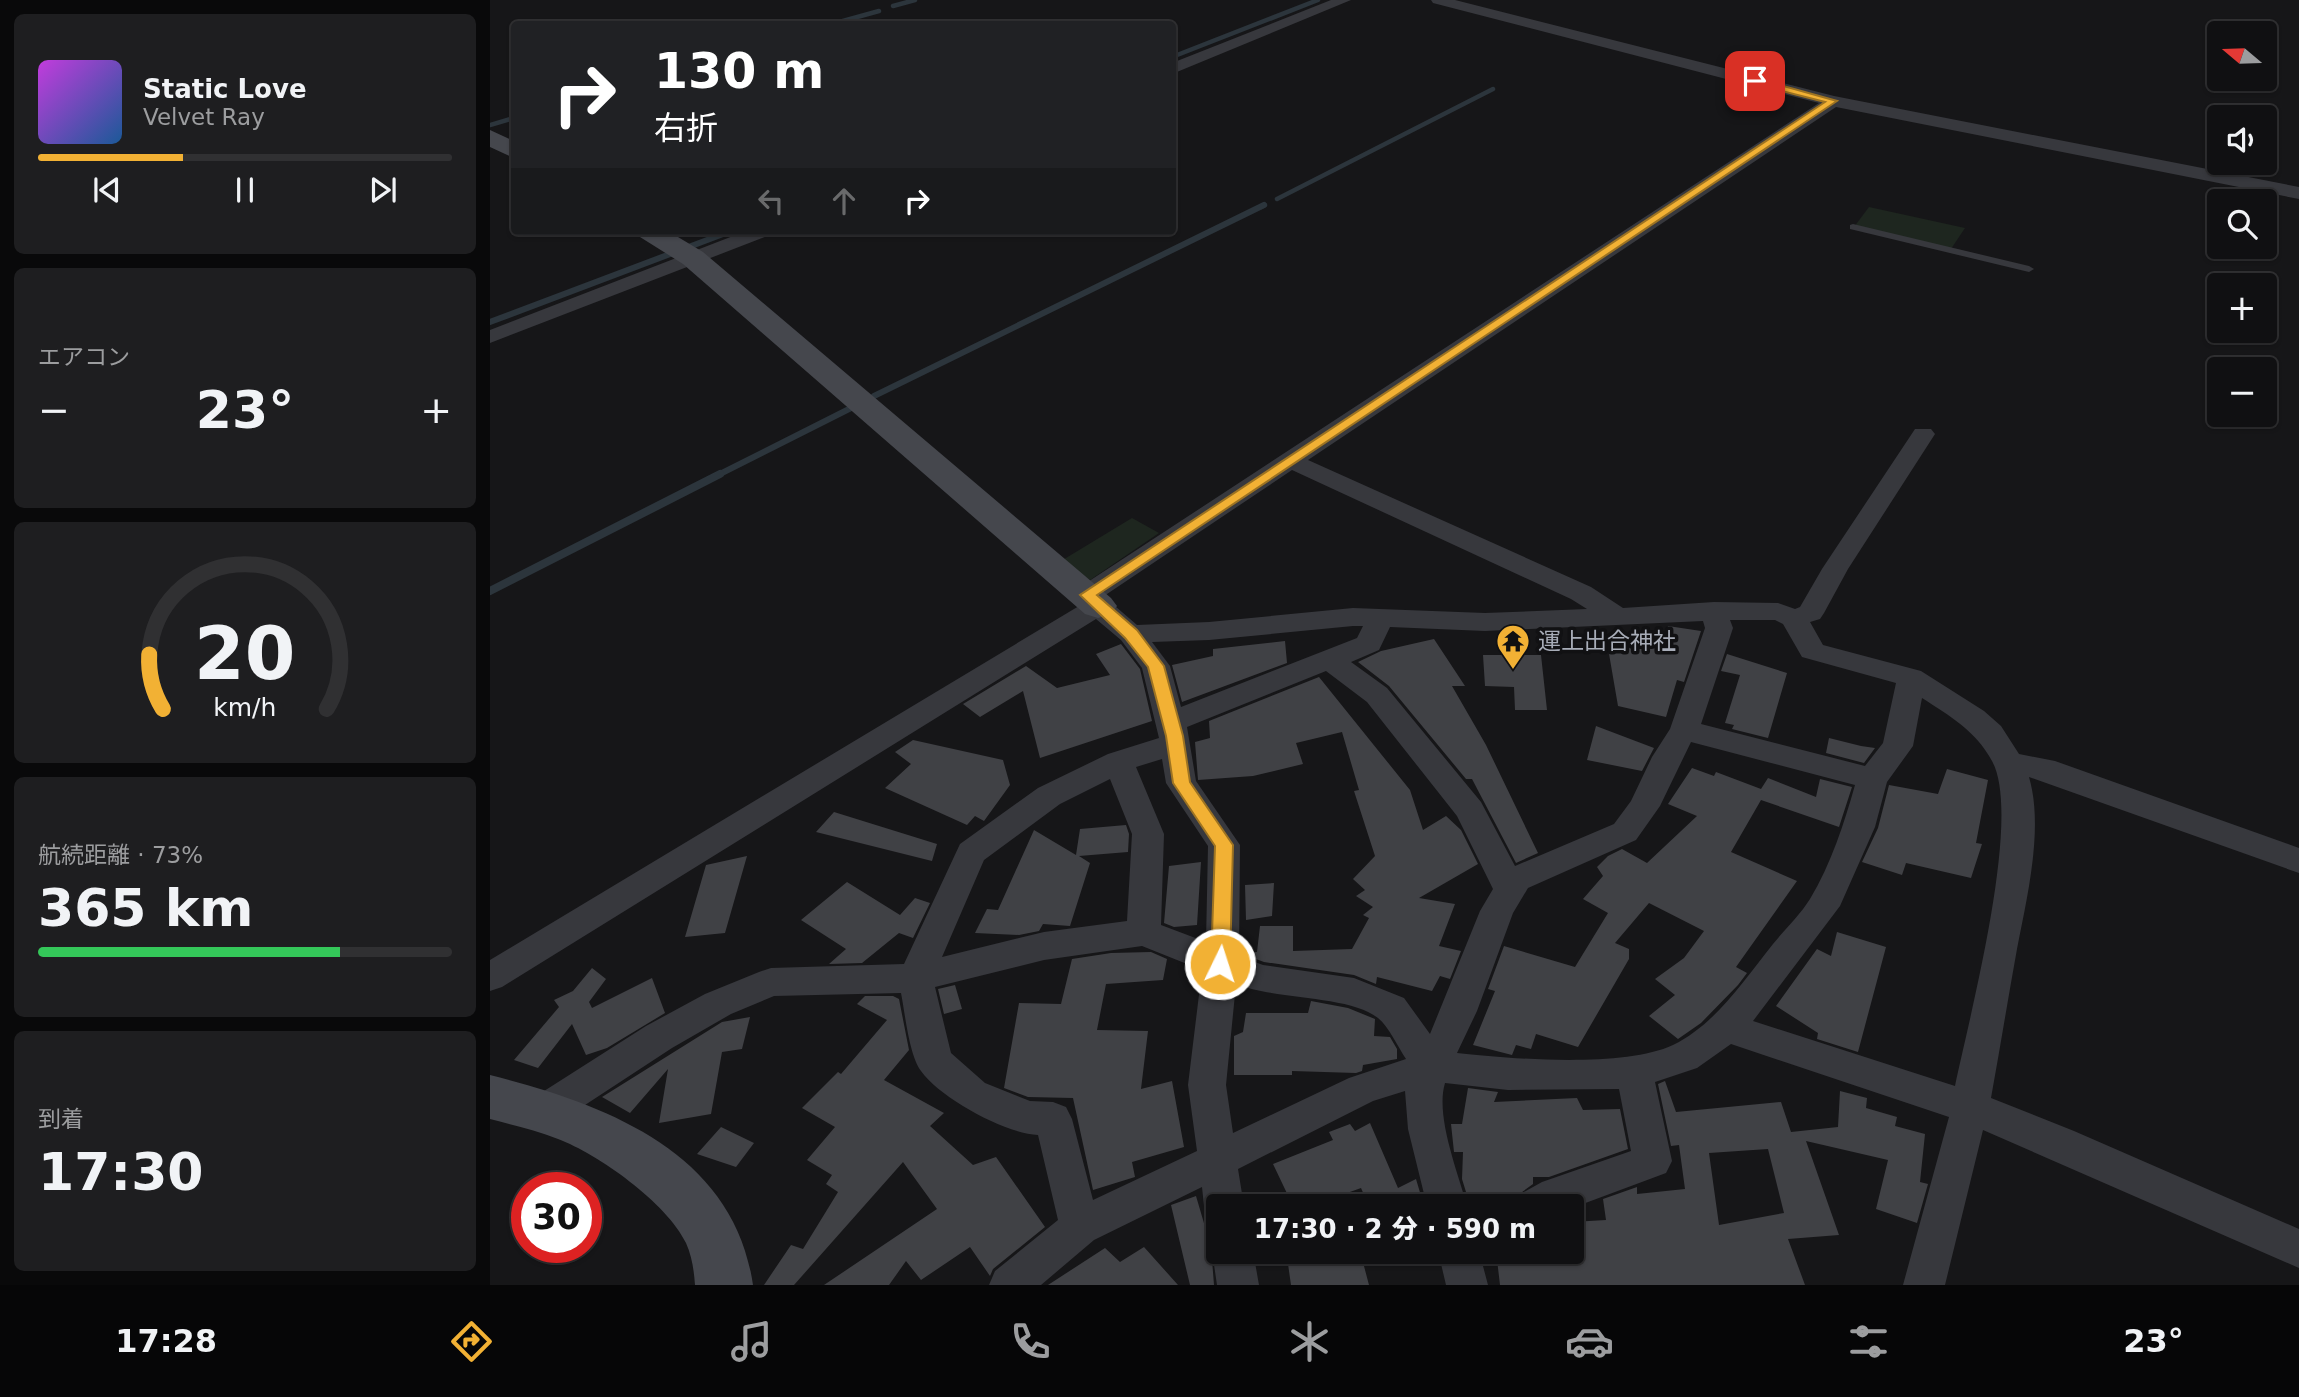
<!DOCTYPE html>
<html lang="ja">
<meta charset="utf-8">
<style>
body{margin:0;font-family:"DejaVu Sans","Noto Sans JP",sans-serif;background:#1e1e20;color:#f1f3f6;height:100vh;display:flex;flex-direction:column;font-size:26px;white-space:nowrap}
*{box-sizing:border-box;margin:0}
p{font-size:23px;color:#9c9d9f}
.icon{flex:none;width:38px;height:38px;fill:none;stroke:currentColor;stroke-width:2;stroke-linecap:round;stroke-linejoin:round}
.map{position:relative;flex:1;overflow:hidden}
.drawer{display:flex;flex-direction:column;gap:14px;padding:14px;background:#09090a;width:490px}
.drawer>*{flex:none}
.guide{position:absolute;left:21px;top:21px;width:665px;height:214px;border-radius:7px;box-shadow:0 2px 5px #0004,0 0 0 2px #303032;background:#202124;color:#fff;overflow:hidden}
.needle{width:46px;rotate:289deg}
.tools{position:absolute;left:1717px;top:21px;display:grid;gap:14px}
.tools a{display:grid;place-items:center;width:70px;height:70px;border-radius:7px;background:#101012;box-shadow:0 2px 5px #0004,0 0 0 2px #303032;font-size:35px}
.speed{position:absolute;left:21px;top:1172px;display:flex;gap:14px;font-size:35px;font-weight:700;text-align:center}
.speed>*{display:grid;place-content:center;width:91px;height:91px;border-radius:50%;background:#101012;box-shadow:0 2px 5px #0004,0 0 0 2px #303032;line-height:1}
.speed .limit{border:10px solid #d22;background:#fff;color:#111}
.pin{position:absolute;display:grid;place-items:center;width:60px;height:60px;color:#fff;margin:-30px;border-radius:14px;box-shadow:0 4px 10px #0006}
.me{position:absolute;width:77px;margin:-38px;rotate:4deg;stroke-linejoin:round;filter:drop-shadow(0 0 5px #0008)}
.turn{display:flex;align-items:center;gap:24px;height:147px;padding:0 28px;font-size:32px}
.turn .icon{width:91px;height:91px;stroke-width:2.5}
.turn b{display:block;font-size:49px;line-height:60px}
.lanes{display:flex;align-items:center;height:66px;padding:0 28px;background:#0003;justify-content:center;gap:35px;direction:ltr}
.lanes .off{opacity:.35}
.big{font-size:52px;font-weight:800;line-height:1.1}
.drawer .tile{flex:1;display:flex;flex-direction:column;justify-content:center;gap:10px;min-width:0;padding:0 24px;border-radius:10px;background:#1e1e20}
.drawer .dial{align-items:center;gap:0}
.dial svg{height:182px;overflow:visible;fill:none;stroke:#303032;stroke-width:7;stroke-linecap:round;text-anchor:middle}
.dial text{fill:#f1f3f6;stroke:none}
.song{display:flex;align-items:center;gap:21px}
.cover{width:84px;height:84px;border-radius:10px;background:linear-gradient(135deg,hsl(290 70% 55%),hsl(210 70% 35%))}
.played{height:7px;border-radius:4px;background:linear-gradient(90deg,#f2b134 35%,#303032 35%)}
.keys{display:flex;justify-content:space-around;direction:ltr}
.heat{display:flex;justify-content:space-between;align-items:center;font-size:38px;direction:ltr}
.charge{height:10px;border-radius:5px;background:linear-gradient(90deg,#34c759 73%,#303032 0)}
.trip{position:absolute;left:716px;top:1194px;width:378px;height:70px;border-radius:7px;background:#101012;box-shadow:0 2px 5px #0004,0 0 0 2px #303032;font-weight:800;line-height:70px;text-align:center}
.dock{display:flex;height:112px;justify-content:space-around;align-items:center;background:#060607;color:#9c9d9f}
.dock .icon{width:49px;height:49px}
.dock .selected{color:#f2b134}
.dock b{font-size:32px;color:#f1f3f6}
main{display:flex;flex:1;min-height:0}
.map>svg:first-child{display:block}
.green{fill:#1e261f}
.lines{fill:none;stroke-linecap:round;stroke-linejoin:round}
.stream-far2{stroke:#2c353c;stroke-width:4.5}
.stream-far1{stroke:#2c353c;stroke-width:6}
.stream{stroke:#2c353c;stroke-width:8}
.building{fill:#404145;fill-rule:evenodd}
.lane{fill:#37383d;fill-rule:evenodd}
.street{fill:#37383d;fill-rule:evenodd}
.secondary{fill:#45474d;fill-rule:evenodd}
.route{fill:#f2b134;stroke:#9d7322;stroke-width:2}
.labels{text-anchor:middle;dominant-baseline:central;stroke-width:7;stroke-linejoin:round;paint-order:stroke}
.poi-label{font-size:23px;fill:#a8adb8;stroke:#111113;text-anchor:start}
</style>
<main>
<section class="drawer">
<div class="tile">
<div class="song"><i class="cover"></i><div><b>Static Love</b><p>Velvet Ray</p></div></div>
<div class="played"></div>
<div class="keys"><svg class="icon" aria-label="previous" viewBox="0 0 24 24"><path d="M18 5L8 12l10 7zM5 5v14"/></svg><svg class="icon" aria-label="pause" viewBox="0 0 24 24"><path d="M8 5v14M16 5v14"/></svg><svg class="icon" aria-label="next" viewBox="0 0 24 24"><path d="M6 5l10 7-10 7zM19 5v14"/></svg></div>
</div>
<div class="tile"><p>エアコン</p>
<div class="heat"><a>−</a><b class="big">23°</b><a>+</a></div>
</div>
<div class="tile dial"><svg viewBox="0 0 100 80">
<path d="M14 69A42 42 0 1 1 86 69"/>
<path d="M14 69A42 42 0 0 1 8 45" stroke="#f2b134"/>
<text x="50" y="56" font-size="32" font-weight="700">20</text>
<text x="50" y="72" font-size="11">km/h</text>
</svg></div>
<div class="tile"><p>航続距離 · 73%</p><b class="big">365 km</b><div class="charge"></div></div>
<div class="tile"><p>到着</p><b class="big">17:30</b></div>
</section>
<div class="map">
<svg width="1809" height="1285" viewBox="0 0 1809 1285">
<rect width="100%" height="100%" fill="#161618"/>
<!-- green -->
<path class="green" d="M1379 207 1475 228 1461 249 1364 227Z
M642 518 669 533 600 580 571 561Z"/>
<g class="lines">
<!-- stream-far2 -->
<path class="stream-far2" d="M403 6 425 0
M342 24 389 11
M682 57 828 0
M0 125 24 118
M787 199 1003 89
M771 207 775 205"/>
<!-- stream-far1 -->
<path class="stream-far1" d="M0 322 241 231
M384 396 774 205
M226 476 361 408"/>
<!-- stream -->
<path class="stream" d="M0 591 230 474"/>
</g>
<!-- building -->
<path class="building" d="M1178 626 1211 631 1194 682 1187 680 1176 717 1128 706 1118 648 1128 650 1134 635 1174 642Z
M944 639 975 686H962L996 745 1048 853 1026 863 982 779H976L899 686 868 662 891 651Z
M795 641 797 663 692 702 682 665 723 656V649Z
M631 644 650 669 662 721 550 758 533 691 490 717 473 704 536 666 567 688 620 675 606 654Z
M1237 654 1297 673 1278 738 1242 729 1244 725 1235 723 1250 675 1231 671Z
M993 655H1051L1057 710H1025L1024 687 995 686Z
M829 677 920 790 933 830 956 816 971 830 988 864 929 898 965 904 949 946 971 951 960 979 950 976 942 991 887 977 886 984 864 975 774 962 755 955V953L767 952 770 926H803V951L862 949 879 918 873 915 883 907 866 896 875 890 863 879 885 856 864 791 869 790 852 732 806 743 813 764 763 776 708 780 705 742 720 738 719 721Z
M1106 726 1164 748 1152 771 1097 760Z
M1339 738 1371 746 1385 748 1374 763 1336 753Z
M423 740 513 760 520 785 494 821 485 816 477 825 395 788 421 764 405 752Z
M1202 768 1224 776 1226 772 1271 789 1278 778 1326 797 1330 779 1362 787 1349 827 1271 800 1241 852 1307 881 1246 967 1257 973 1248 985 1211 1023 1188 1039 1159 1016 1185 995 1165 979 1194 958 1214 931 1159 903 1125 943 1139 949V959L1088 1047 1046 1034 1041 1049 1026 1045 1022 1055 983 1045 1005 991 998 989 1014 946 1085 967 1118 913 1093 899 1113 876 1107 867 1118 856 1132 849 1157 863 1207 816 1178 804Z
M1457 769 1498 780 1486 843 1492 844 1481 878 1416 863 1412 875 1372 862 1388 828 1399 785 1448 794Z
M344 812 447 844 442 861 326 832Z
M636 825 639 834 638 852 589 856 600 863 580 926 553 924 549 931 529 935 485 933 497 909 508 910 544 830 586 855 590 829Z
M257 856 235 933 195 937 216 865Z
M711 862 707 925 684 927 674 923 679 866Z
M357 882 410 915 425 898 440 903 423 938 409 933 372 963 339 964 356 949 311 920Z
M784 883 782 916 756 920 755 885Z
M1347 932 1396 947 1368 1052 1327 1039 1328 1033 1286 1006 1327 949 1341 956Z
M661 952 677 959 673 980 616 984 607 1030 658 1031 651 1089 682 1081 694 1147 642 1162 645 1177 603 1190 583 1098 538 1097 514 1088 529 1003 571 1004 582 959 621 953Z
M102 968 116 979 99 1002 102 1008 162 978 175 1013 117 1048 96 1055 82 1024 48 1068 24 1060 69 1007 64 1000 83 991Z
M465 985 472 1009 454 1014 448 989Z
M375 996H403L409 999 419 1050 394 1080 454 1113 440 1126 483 1165 506 1157 555 1227 503 1269 500 1276 480 1247 431 1280 416 1261 399 1285H334L447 1209 413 1162 304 1285H274L301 1245 313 1249 348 1192 336 1184 342 1175 317 1160 345 1127 312 1108 348 1072 351 1074 397 1020 367 1004Z
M821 1001 858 1008 885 1019 884 1036 900 1037 907 1049V1059L873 1065 872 1071 866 1073 802 1071V1075H744V1036L753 1032 756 1013H818Z
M260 1017 252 1049 232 1052 221 1114 169 1123 178 1069 140 1113 112 1097 232 1022Z
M1175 1081 1186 1112 1291 1102 1301 1132 1348 1127 1350 1091 1377 1098 1376 1108 1407 1117 1405 1126 1435 1134 1430 1182 1438 1184 1427 1223 1386 1209 1398 1160 1316 1141 1349 1235 1298 1239 1315 1285H1010L1006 1251H1082V1222L1116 1220 1113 1199 1147 1187V1194L1195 1189 1189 1145 1181 1146 1168 1084ZM1278 1149 1294 1213 1229 1225 1219 1153Z
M978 1088 1008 1092 1004 1102 1087 1098 1093 1110 1130 1109 1138 1149 1059 1177H1043V1184L1028 1195 976 1192 972 1179 973 1152H964L961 1124H972Z
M880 1123 908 1188 926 1179 934 1206H875L878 1204 871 1188 821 1206H803L783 1164 843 1140 839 1132 860 1124 865 1131Z
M231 1127 264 1143 246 1167 207 1154Z
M706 1196 721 1247 724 1285H700L681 1205Z
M654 1247 688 1285H558L615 1248 630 1262Z
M809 1251H870L879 1285H801L797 1257Z"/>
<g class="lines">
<!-- lane -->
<path class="lane" d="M1363 224 1539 266 1544 269 1539 272 1360 229V225Z"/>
<!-- street -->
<path class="street" d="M841 0H861L682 74V63Z
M941 0H965L1344 96 1809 187V199L1346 107 818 460 1101 587 1133 608 1224 602 1288 603 1305 609 1310 607 1332 569 1425 429H1441L1445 434 1358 569 1334 613 1330 619 1320 622 1333 645 1431 671 1494 711 1511 726 1529 754 1565 761 1809 848V873L1539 777C1554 828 1537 897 1527 949 1518 999 1510 1048 1501 1098L1584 1131 1809 1229V1268L1493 1130 1455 1285H1413L1459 1117 1241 1044 1207 1068 1165 1082 1182 1161 1176 1173 1082 1208 1026 1206 1032 1193 1052 1182 1141 1151 1129 1089 1018 1090 955 1083C945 1116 968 1172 977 1206H937L918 1129 915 1091 883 1101 748 1169 754 1206H728V1222L720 1219 714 1206 712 1187 604 1240 551 1285H499L505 1271 568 1220 548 1135C516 1134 450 1098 431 1071 419 1055 415 1013 411 993L284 996 241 1014 182 1048 66 1124 53 1129 40 1124 34 1112 40 1100 156 1026 215 994 269 972 281 968 414 964 470 844 548 788 618 754 669 738 652 668 631 640 606 619 12 987 0 991V960L594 603 587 601 584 595 587 589 1329 103 943 3ZM802 470 1081 599 1097 609 995 613 863 608 719 622 647 625 618 600 611 598ZM1240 620H1285L1293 624 1312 657 1406 683 1393 743 1375 766 1211 724 1243 628ZM1213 621 1215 628 1180 729 1162 757 1141 801 1124 824 1025 866 991 802 897 688 861 662 889 650 900 627 995 631ZM863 626H873L867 638 691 707 680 666 662 642 719 640ZM836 671 877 702 967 816 1003 889 990 911 940 1034 914 998 864 978 773 965 749 956 750 845 706 781 697 727ZM1432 698C1460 716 1486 731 1502 761 1533 817 1479 1018 1465 1086L1263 1021 1350 906 1385 827 1397 782 1423 746ZM1201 742 1365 785C1354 824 1341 864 1320 899 1310 915 1295 929 1283 944 1254 980 1226 1024 1183 1045 1134 1068 1021 1059 967 1053L987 1011 1023 913 1038 888 1146 840 1170 806ZM672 759 676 783 718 846 716 942 671 925 674 834 646 767ZM620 779 642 834 637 921 554 932 452 957 494 860 570 804ZM652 946 712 970 698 1085 707 1151 603 1200 582 1119 576 1107 563 1102 540 1101 495 1083 461 1053 445 987 554 960ZM746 984C785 1000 859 995 888 1018 899 1027 908 1047 916 1059L859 1078 743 1133 736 1085Z
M256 231H283L280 235 0 343V330Z
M728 1237V1251H763L769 1285H727L722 1251Z
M948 1251H989L998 1285H956Z"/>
<!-- secondary -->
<path class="secondary" d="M0 130 24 141V158L0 147Z
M146 231H178L213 252 621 598 627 606 621 614 608 618 595 614 193 264 150 237Z
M0 1075C114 1104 244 1151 263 1285H205C204 1271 202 1256 196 1243 177 1203 108 1154 68 1139 46 1130 22 1125 0 1119Z"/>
</g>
<!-- route -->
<path class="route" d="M1265 78 1347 101 607 595 647 630 674 666 693 736 700 782 743 845 740 964 737 969 730 972 723 969 721 964 725 846 683 783 676 736 658 667 635 638 590 595 1335 102 1261 83 1260 81Z"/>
<!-- icons -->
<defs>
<symbol id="temple-pin" viewBox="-11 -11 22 30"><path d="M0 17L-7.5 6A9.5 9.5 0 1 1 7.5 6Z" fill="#f2b134" stroke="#111113"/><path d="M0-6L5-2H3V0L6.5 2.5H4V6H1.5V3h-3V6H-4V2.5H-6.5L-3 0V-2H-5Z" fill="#111"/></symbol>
</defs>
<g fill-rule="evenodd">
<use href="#temple-pin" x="1004" y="622" width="38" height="52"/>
</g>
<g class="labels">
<!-- poi labels -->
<g class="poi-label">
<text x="1048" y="641">運上出合神社</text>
</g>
</g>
</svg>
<div class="tools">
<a><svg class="needle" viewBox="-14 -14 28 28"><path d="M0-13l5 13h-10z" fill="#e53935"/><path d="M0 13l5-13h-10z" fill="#9c9d9f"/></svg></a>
<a><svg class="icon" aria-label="sound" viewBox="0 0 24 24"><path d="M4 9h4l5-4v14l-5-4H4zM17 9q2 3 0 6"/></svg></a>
<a><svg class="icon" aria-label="search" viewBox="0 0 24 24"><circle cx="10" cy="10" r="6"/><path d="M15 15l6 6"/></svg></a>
<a>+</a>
<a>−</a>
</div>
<div class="speed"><div class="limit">30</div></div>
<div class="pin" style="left:1265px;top:81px;background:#d93025"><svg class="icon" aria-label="arrive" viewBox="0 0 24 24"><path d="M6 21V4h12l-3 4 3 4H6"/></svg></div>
<svg class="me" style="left:730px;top:964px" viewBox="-20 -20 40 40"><circle r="17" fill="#f2b134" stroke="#fff" stroke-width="3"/><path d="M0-11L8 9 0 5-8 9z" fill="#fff"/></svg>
<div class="trip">17:30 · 2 分 · 590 m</div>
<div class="guide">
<div class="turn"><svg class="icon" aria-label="right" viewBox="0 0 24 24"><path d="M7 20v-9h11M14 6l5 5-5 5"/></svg><div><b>130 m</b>右折</div></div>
<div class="lanes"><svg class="icon off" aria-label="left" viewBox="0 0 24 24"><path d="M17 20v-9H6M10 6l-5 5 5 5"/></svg><svg class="icon off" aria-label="ahead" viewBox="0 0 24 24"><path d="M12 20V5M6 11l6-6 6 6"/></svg><svg class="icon" aria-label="right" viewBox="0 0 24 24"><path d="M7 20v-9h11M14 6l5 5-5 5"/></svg></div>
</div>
</div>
</main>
<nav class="dock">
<b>17:28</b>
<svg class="icon selected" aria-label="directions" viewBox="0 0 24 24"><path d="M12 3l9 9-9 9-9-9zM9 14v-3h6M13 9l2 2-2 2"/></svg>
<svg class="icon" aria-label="music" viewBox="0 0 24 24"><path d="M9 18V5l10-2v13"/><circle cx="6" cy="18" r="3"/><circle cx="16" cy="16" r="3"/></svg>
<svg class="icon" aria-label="phone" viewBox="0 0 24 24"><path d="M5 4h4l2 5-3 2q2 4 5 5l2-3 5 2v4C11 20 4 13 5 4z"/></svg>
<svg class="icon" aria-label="climate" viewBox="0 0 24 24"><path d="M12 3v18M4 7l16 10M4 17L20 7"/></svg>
<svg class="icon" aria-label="car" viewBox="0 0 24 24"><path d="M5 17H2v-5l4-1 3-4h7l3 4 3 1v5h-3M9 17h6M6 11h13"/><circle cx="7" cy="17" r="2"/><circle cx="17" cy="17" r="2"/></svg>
<svg class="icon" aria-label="filters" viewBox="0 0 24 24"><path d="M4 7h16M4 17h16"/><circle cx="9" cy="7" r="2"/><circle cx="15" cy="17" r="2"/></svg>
<b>23°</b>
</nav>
